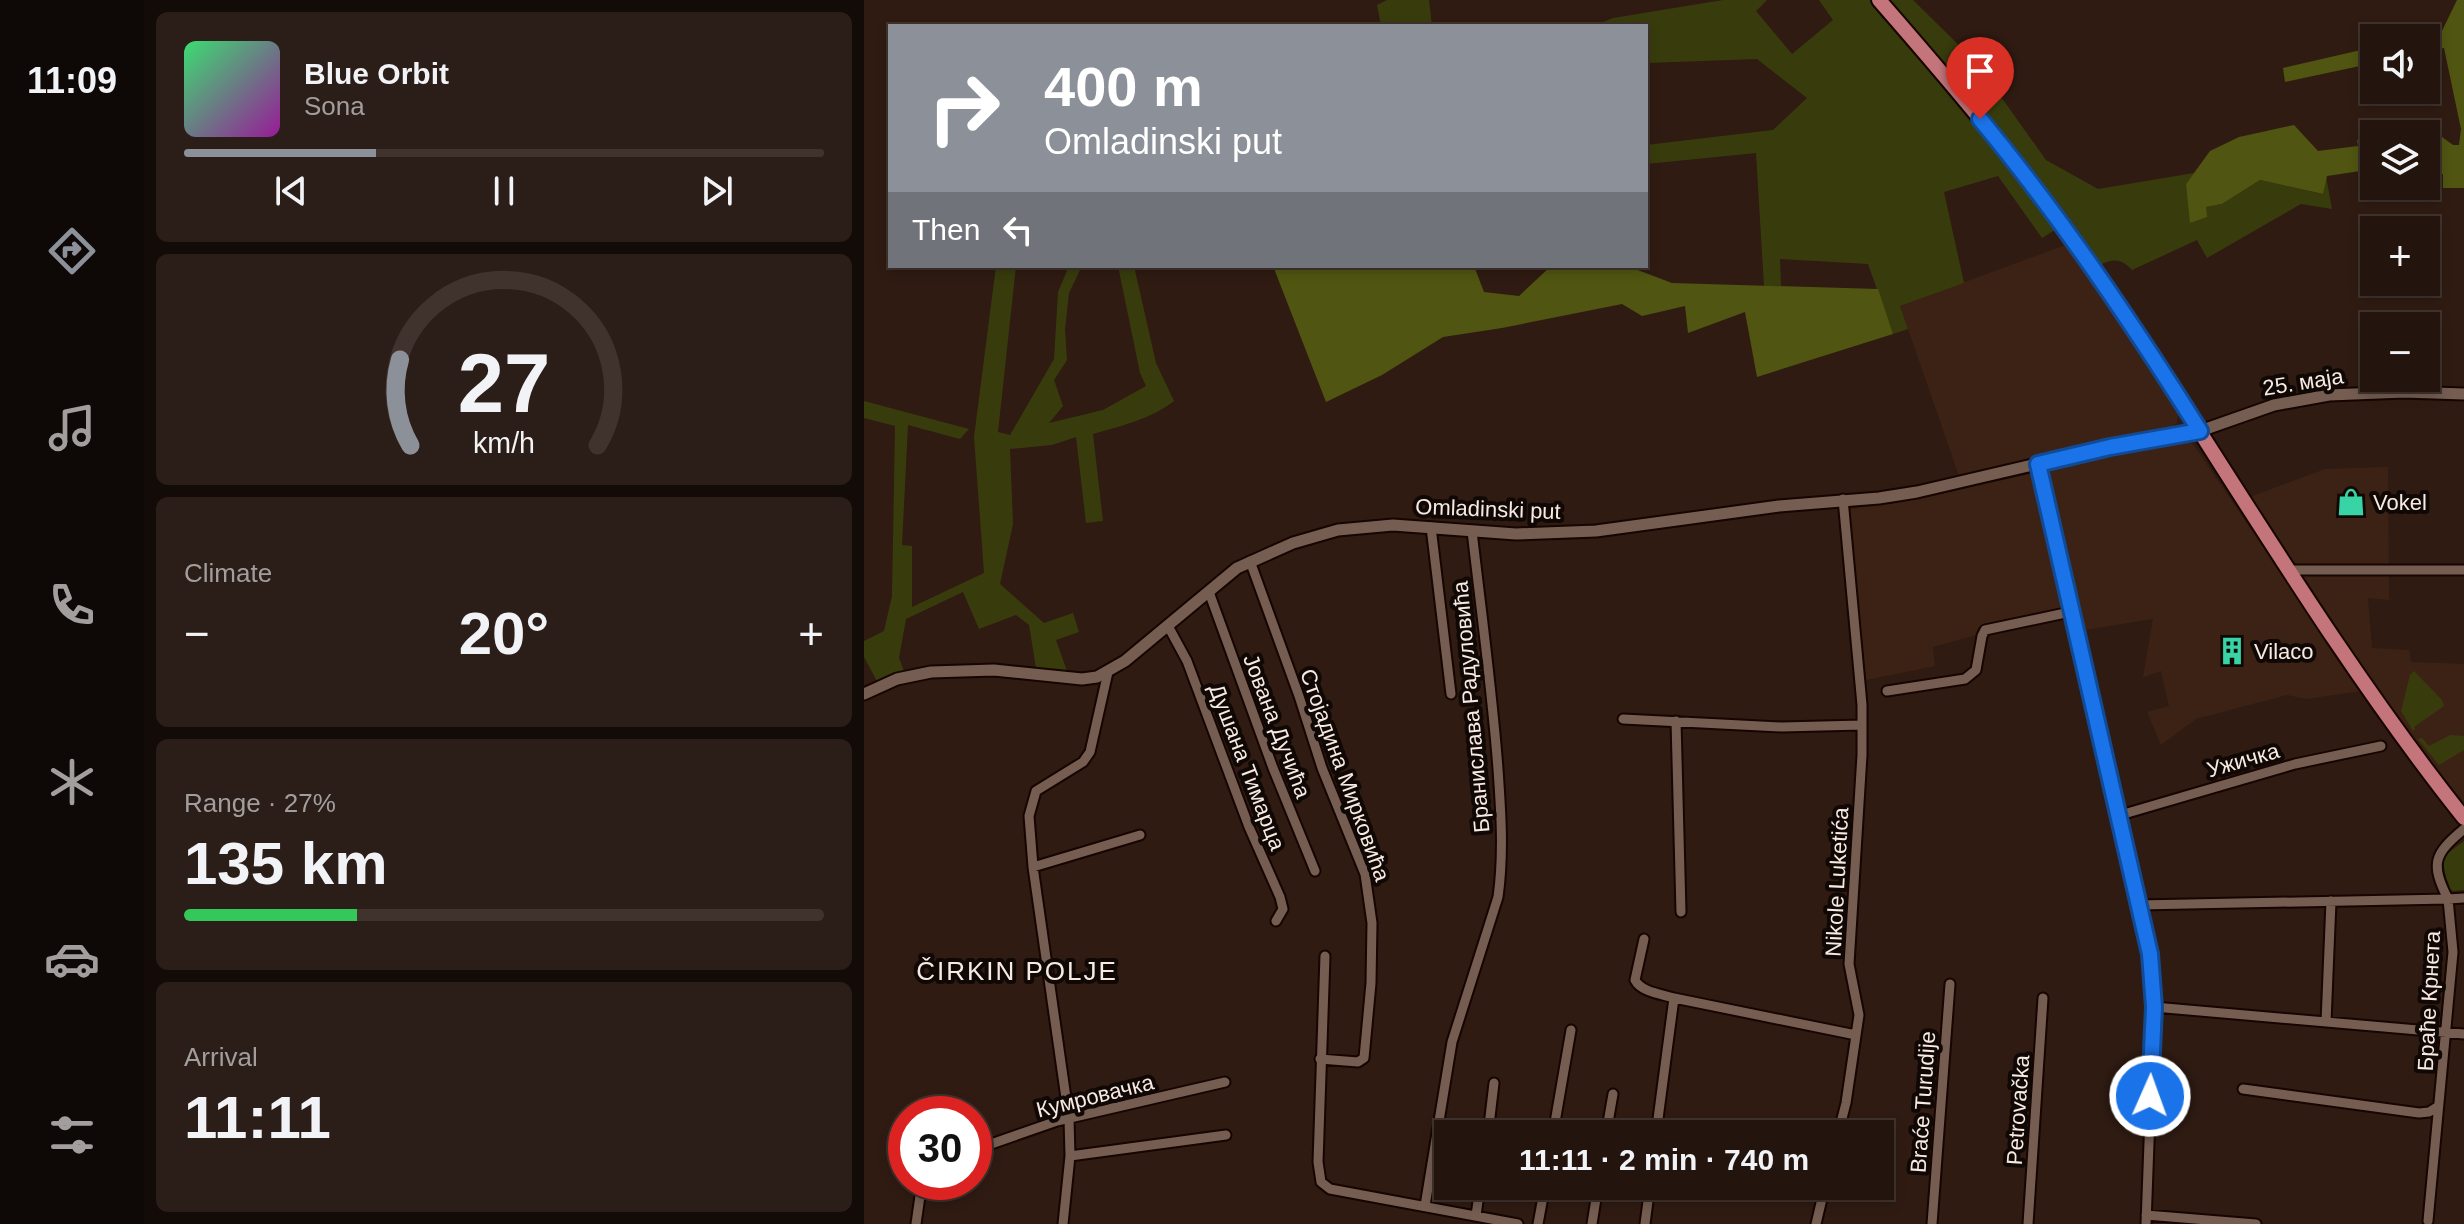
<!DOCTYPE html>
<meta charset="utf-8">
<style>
body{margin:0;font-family:Arial,sans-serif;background:#2b1d17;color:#f1f3f6;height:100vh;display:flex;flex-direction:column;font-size:30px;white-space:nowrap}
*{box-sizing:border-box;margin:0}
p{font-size:26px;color:#a39e9e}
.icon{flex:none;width:44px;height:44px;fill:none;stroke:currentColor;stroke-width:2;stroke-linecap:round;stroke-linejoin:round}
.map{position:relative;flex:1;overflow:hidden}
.drawer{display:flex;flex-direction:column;gap:12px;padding:12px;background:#130b08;width:720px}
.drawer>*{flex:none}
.banner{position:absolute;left:24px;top:24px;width:760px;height:244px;border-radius:0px;box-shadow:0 4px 12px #0003,0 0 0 2px #40332e;background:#8c9099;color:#fff;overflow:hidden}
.controls{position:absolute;left:1496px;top:24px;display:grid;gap:16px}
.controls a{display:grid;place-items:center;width:80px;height:80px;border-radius:0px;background:#23140e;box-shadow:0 4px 12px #0003,0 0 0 2px #40332e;font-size:40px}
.speed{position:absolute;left:24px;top:1096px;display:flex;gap:16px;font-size:40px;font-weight:700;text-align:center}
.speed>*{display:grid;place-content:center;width:104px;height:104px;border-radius:50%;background:#23140e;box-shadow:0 4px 12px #0003,0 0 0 2px #40332e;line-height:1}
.speed .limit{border:12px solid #d22;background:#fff;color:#111}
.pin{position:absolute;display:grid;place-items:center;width:68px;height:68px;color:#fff;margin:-82px -34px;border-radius:50% 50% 50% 0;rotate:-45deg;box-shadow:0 0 8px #0007}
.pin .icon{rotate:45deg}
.me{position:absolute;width:88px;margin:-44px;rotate:2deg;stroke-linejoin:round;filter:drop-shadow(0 0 6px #0008)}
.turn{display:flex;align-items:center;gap:28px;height:168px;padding:0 24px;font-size:36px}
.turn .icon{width:104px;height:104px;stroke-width:2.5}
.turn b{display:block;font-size:56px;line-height:68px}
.then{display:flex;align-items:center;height:76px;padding:0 24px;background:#0003;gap:16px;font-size:30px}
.big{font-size:60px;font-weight:800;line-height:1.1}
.drawer .tile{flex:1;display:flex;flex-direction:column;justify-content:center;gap:12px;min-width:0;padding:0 28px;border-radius:12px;background:#2b1d17}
.drawer .dial{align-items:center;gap:0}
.dial svg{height:208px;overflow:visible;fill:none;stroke:#40332e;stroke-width:7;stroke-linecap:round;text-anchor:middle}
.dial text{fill:#f1f3f6;stroke:none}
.song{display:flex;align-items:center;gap:24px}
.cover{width:96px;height:96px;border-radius:12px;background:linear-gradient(135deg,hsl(140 70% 55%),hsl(300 70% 35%))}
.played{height:8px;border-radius:4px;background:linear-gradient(90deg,#8c9099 30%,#40332e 30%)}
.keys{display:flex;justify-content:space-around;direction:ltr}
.heat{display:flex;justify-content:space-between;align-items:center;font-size:44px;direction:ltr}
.charge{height:12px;border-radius:6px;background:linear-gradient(90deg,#34c759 27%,#40332e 0)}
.trip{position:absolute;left:570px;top:1120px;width:460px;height:80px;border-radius:0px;background:#23140e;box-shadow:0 4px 12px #0003,0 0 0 2px #40332e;font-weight:800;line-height:80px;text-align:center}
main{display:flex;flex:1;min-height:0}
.tabs{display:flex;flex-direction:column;width:144px;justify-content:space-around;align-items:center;background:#0e0806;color:#a39e9e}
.tabs .icon{width:56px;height:56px}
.tabs .selected{color:#8c9099}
.tabs b{font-size:36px;color:#f1f3f6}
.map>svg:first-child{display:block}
.built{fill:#3c2215}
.green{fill:#383c0c}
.forest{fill:#505611}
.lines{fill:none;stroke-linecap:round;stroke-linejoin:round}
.minor-casing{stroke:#160501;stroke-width:13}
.tertiary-casing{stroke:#160501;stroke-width:15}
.primary-casing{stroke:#160501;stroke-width:18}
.minor{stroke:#755d52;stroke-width:9}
.tertiary{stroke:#755d52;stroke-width:11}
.primary{stroke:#c4757b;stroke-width:14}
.route-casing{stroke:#114b97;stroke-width:20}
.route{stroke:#1a73e8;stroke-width:14}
.labels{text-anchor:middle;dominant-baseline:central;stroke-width:8;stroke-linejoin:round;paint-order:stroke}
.street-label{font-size:22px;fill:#f8eae3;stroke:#100805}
.poi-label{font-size:22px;fill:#f8eae3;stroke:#100805;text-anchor:start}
.quarter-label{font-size:26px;letter-spacing:2px;fill:#f8eae3;stroke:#100805}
</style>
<main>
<nav class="tabs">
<b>11:09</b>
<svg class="icon selected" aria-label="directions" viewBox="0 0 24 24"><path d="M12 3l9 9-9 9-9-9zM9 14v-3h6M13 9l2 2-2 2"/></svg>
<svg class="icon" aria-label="music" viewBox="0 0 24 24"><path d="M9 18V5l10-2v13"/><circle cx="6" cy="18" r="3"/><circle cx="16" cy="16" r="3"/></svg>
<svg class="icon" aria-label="phone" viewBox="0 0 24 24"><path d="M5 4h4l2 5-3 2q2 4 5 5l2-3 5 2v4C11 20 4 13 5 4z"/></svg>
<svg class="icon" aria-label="climate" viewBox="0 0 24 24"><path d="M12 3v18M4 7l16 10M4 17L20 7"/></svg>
<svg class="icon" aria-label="car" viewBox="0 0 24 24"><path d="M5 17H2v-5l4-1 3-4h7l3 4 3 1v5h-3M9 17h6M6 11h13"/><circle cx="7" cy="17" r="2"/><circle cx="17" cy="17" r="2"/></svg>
<svg class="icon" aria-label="filters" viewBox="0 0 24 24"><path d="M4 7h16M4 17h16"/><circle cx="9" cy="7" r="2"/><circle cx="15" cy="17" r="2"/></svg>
</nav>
<section class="drawer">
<div class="tile">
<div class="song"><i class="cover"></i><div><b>Blue Orbit</b><p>Sona</p></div></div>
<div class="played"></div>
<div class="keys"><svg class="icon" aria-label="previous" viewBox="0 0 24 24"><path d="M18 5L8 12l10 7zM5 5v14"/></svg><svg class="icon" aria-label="pause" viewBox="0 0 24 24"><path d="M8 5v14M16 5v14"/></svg><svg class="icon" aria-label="next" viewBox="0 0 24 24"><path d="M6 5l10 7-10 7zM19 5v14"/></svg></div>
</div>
<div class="tile dial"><svg viewBox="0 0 100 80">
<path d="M14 69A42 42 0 1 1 86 69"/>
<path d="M14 69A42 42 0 0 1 10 36" stroke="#8c9099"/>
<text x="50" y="56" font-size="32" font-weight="700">27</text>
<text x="50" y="72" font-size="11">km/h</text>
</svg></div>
<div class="tile"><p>Climate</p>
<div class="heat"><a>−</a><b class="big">20°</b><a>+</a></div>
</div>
<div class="tile"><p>Range · 27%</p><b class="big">135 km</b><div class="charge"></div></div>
<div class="tile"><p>Arrival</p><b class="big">11:11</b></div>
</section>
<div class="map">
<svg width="1600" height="1224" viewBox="0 0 1600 1224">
<rect width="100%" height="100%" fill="#2f1b12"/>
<!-- built -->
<path class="built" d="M1204 244 1311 404 1314 414 1313 423 1304 428 1095 476 1036 306Z
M1303 440H1314L1329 444 1497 691 1442 699 1423 695 1332 719 1297 745 1283 712 1305 706 1297 671 1279 677 1289 619 1215 631 1183 487 1185 474 1190 465Z
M1524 467 1525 600 1504 598 1508 648 1545 650 1547 662 1600 664V806L1491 657 1386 497 1461 469Z
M1166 474 1199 607 1119 625 1114 628 1112 635 1069 647 1071 666 1002 680 985 509 1011 506Z"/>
<!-- green -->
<path class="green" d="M523 0H565L568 26H517L513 5Z
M859 0H903L892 11 928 54 969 20 955 0H1006L1081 86 1194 228 1178 238 1134 176 1080 192 1100 283 1036 306 1044 329 1029 334 1004 264 916 259 917 286H900L892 153 782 164V145L909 130 943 98 893 59 782 63V26H729L749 18Z
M1023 0H1049L1113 63 1182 160 1234 189 1330 173 1322 184 1327 223 1342 207 1358 204 1396 180 1458 194 1462 176 1468 209 1437 204 1343 258 1333 240 1268 270C1258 259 1249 258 1236 265L1179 187Z
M132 266H152L134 432 146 435 190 359 194 292 205 266H218L205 293 201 329 203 360 190 380 199 406 185 423 239 410 282 386 276 373 254 266H270L292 363 310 401C287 419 257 426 229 434L239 521 222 523 212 437 188 445 146 449 149 524 136 584 180 623 209 613 215 632 192 640 203 671 172 668 165 625 152 615 115 629 99 592 42 619 35 658 40 671 14 683 0 657V641L20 631 28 596 31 426 0 418V401L105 429 96 439 44 425 38 545 48 546V607L120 573 110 437Z
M1550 671 1578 700 1580 706 1550 727 1551 729 1549 731 1537 711 1546 675Z
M1586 735 1600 736V750L1575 765 1554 739 1558 738 1565 746Z
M1600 841V890L1589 891 1582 887 1576 863 1580 856Z"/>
<!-- forest -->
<path class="forest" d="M1593 0H1600V188H1579V174L1562 175V134H1534L1567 129 1589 145H1595L1597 129 1580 48 1562 51V38H1550L1578 31Z
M1510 47V63L1421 82 1419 68Z
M1430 125 1454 151 1494 146 1493 140 1510 138V169L1463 176 1459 194 1396 180 1358 204 1342 207 1343 217 1326 223 1322 184 1346 151 1375 137Z
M409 266H610L620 292 655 296 687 266H763L808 283 1014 289 1029 334 893 377 881 312 824 333 821 306 778 316 758 304 638 328 579 337 518 375 462 402Z"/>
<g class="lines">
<defs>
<path id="minor" d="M1174 464 1286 954 1290 1007 1282 1224
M567 527 587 694
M386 561 435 696 458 768 501 874 508 923 507 983 500 1058 494 1062 456 1059
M1425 570H1600
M345 592 409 768 451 871
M304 626 323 661 385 827 416 897 419 909 412 921
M1023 691 1101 679 1112 670 1118 636 1121 630 1206 612
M759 719 918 727 998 725
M812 721 817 912
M1253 816 1431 764 1517 746
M1600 829C1570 854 1566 863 1584 899L1600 898
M169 867 276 835
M1274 905 1584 899 1589 952 1564 1221
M780 939 771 980C777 992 797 994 810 998L992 1035
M461 956 454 1162 457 1182 466 1189 654 1224
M1290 1007 1600 1034
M1462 1022 1467 901
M1379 1089 1555 1113 1565 1112 1573 1107
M624 1134 630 1083
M689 1134 707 1030
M742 1134 749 1094
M792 1134 810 998
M974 1134 982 1103 995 1015 985 964 998 755V705L979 499
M110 1150 193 1121 361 1082
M206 1156 362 1135
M561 1206 588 1042 634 897C640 854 637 812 634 769 628 689 617 610 608 531
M1282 1215 1392 1224
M612 1216 616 1186
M52 1224 58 1182
M199 1224 206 1156 205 1119 169 867 165 816 172 791 219 762 226 752 244 672
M674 1224 681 1186
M728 1224 734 1186
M781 1224 786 1186
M952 1224 961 1186
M1068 1224 1086 984
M1164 1224 1179 998"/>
<path id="tertiary" d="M0 694 33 679 67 672 130 670 218 679 233 677 261 661 373 568 429 543 474 530 529 525 652 534 732 531 915 506 1015 498 1053 492 1246 447 1336 431 1410 405 1465 395 1540 392 1600 394"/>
<path id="primary" d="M1015 0C1096 93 1176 187 1244 290 1362 467 1468 652 1600 818"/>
</defs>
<!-- minor casing -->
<use href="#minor" class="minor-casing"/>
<!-- tertiary casing -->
<use href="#tertiary" class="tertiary-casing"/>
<!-- primary casing -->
<use href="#primary" class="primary-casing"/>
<!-- minor -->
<use href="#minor" class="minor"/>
<!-- tertiary -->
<use href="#tertiary" class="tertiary"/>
<!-- primary -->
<use href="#primary" class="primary"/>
</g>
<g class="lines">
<defs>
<path id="route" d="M1116 119C1197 217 1268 323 1336 431L1246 447 1174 464 1286 954 1290 1007 1286 1096"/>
</defs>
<!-- route casing -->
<use href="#route" class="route-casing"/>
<!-- route -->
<use href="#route" class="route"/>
</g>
<!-- icons -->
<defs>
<symbol id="shop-bare" viewBox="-9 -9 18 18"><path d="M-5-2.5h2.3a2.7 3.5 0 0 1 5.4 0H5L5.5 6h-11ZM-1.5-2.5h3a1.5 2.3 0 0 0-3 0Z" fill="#38d4a6" stroke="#100805" stroke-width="2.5" paint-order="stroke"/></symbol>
<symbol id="building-bare" viewBox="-9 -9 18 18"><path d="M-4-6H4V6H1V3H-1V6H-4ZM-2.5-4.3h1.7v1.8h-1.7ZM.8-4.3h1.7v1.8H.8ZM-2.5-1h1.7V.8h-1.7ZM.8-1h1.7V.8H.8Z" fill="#38d4a6" stroke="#100805" stroke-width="2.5" paint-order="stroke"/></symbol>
</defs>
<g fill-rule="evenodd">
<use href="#shop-bare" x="1467" y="482" width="40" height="40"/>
<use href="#building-bare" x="1348" y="631" width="40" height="40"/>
</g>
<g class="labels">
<!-- street labels -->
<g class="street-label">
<text transform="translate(1439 382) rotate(-9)">25. маја</text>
<text transform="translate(624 509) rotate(2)">Omladinski put</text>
<text transform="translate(607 707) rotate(-95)">Бранислава Радуловића</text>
<text transform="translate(413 726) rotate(69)">Јована Дучића</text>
<text transform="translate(1379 760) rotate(-16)">Ужичка</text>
<text transform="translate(383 767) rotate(69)">Душана Тимарца</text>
<text transform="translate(481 775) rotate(70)">Стојадина Мирковића</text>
<text transform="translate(973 882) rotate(-87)">Nikole Luketića</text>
<text transform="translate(1565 1001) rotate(-87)">Браће Крнета</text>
<text transform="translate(231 1096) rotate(-14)">Кумровачка</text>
<text transform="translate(1059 1102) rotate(-86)">Braće Turudije</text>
<text transform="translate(1154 1110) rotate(-86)">Petrovačka</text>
</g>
<!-- poi labels -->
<g class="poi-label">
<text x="1509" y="502">Vokel</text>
<text x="1390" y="651">Vilaco</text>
</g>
<!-- quarter labels -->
<g class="quarter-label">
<text x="153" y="971">ČIRKIN POLJE</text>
</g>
</g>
</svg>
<div class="controls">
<a><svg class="icon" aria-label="sound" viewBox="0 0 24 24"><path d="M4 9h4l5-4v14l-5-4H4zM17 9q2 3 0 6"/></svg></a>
<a><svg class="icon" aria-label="layers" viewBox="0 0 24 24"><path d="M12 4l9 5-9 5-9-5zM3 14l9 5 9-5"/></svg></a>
<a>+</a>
<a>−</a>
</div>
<div class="speed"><div class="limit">30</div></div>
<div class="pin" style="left:1116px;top:119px;background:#d93025"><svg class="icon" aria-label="arrive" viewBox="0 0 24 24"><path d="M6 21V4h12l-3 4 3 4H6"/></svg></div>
<svg class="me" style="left:1286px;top:1096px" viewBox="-20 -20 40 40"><circle r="17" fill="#1a73e8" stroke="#fff" stroke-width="3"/><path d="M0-11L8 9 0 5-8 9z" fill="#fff"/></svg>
<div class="trip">11:11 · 2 min · 740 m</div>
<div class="banner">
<div class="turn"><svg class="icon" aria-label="right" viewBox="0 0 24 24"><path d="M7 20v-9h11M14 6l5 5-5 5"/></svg><div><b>400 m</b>Omladinski put</div></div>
<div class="then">Then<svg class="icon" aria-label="left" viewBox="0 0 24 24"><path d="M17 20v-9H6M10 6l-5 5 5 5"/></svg></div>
</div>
</div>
</main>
